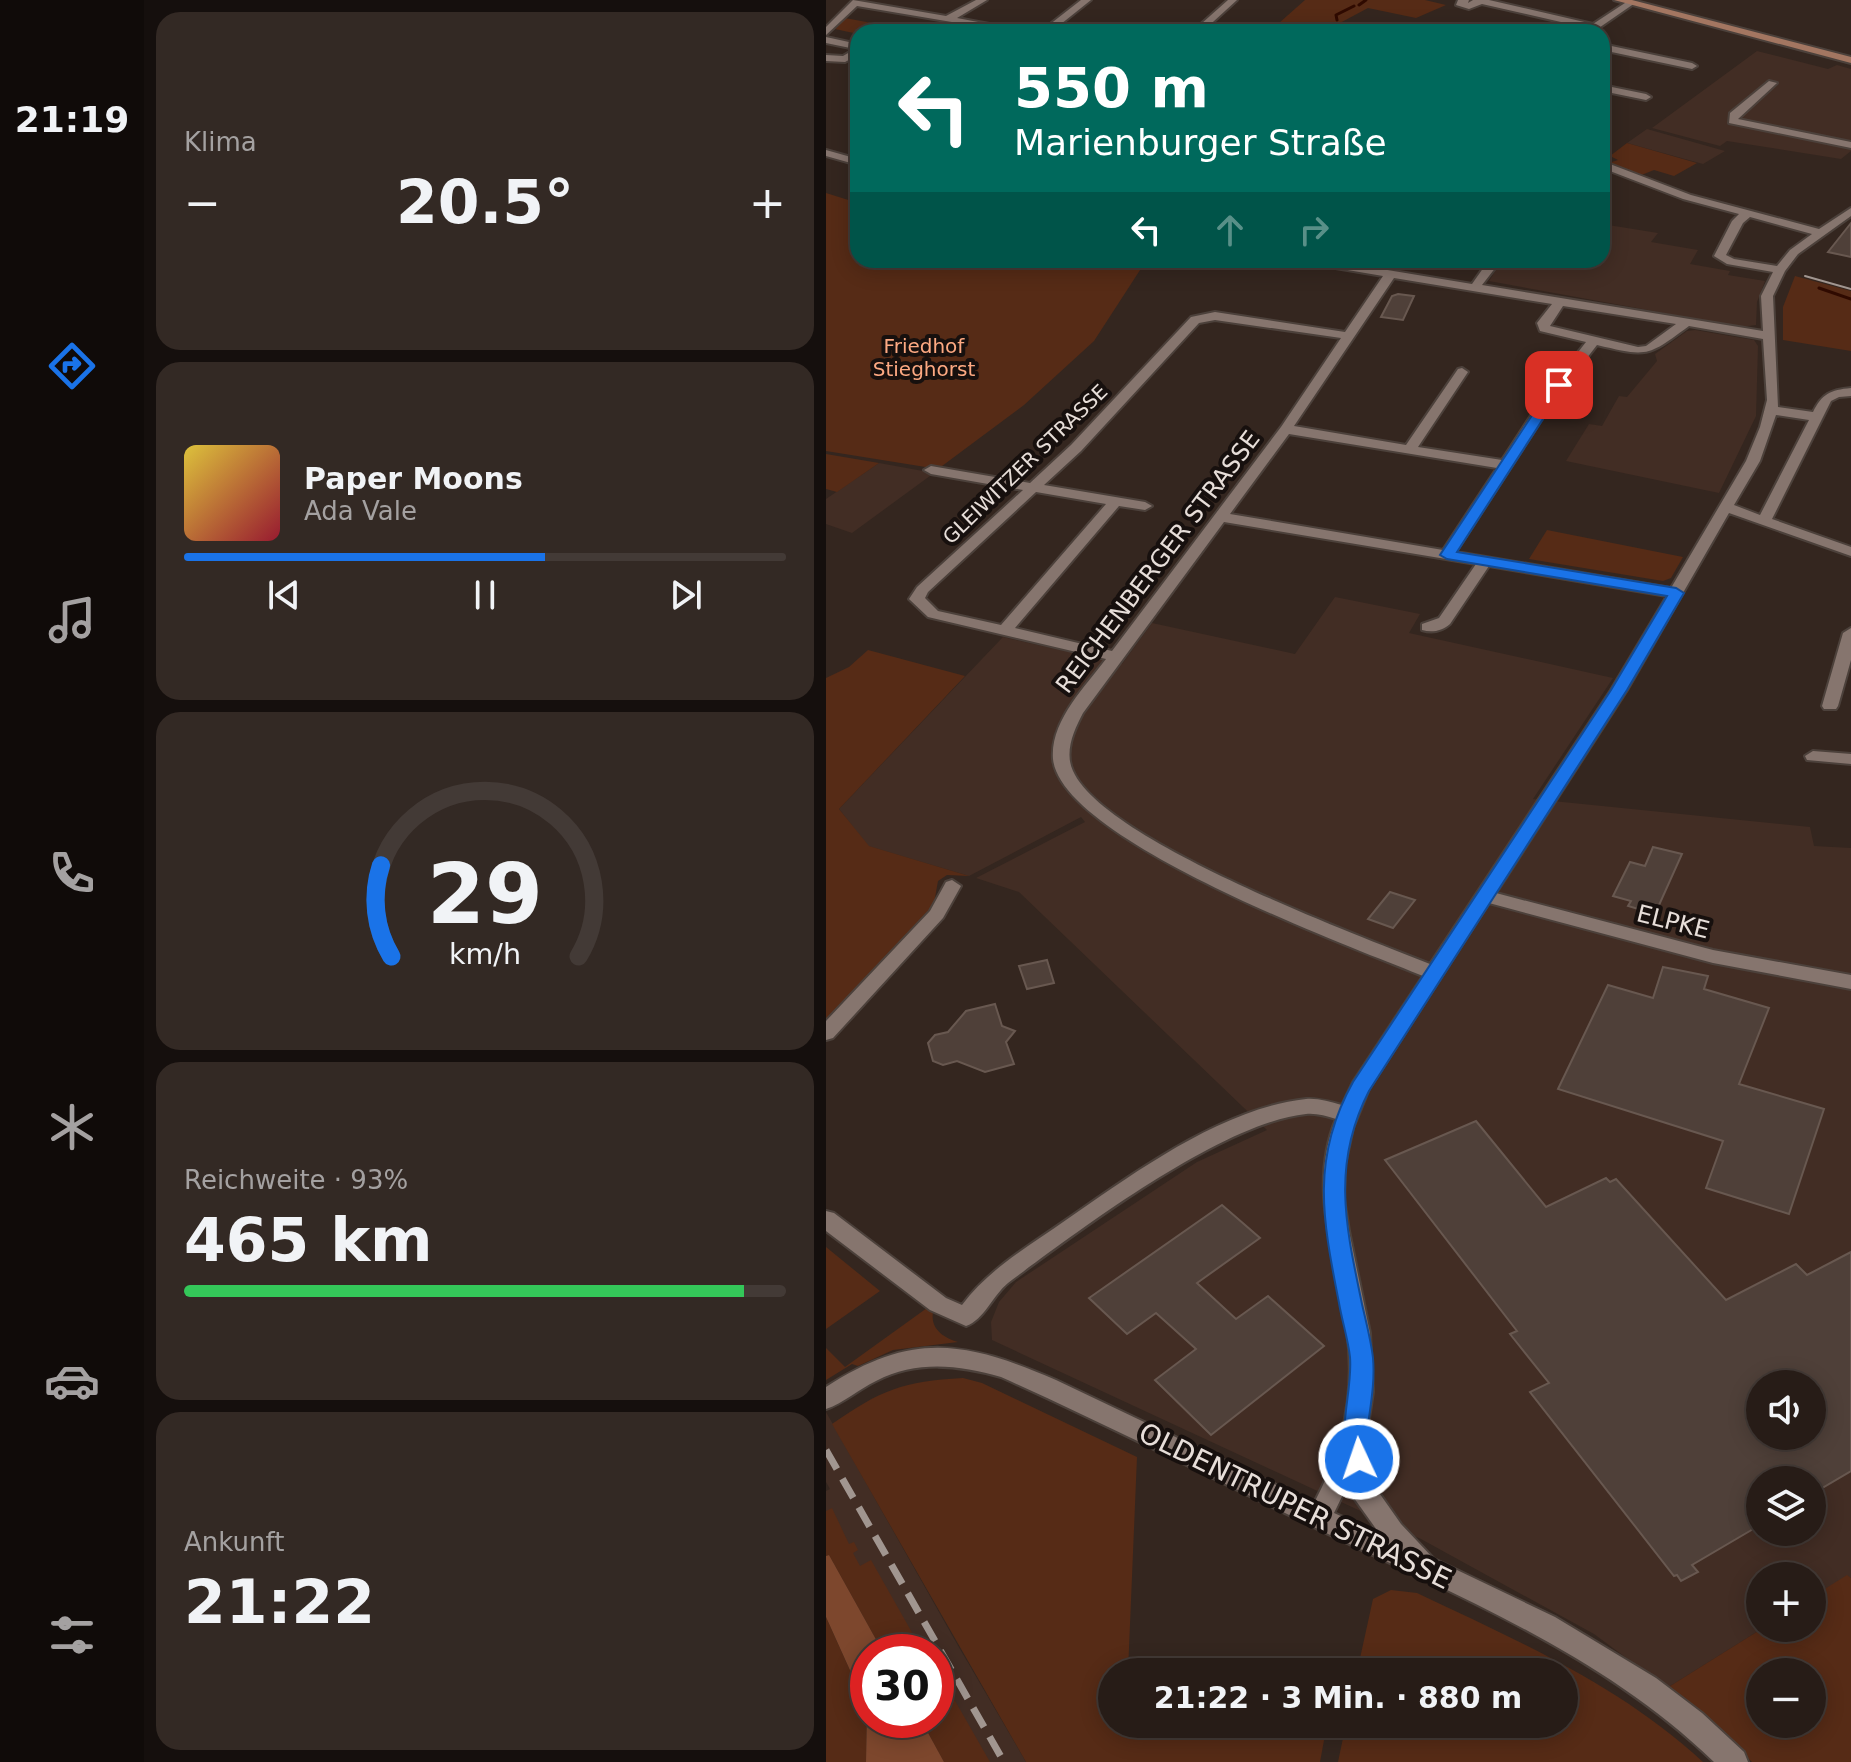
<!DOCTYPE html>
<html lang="de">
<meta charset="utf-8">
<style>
body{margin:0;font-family:"DejaVu Sans",sans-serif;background:#332924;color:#f1f3f6;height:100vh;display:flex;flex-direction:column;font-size:30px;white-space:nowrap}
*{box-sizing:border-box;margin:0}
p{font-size:26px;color:#a4a1a1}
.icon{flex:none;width:44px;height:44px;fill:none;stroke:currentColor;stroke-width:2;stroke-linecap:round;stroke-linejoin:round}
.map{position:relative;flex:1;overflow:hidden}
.panel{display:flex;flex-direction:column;gap:12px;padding:12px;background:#150f0d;width:682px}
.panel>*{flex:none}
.banner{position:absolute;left:24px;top:24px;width:760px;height:244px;border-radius:24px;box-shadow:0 4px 20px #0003,0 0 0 2px #433a36;background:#00695c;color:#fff;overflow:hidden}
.fabs{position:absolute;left:920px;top:1370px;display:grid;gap:16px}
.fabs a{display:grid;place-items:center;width:80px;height:80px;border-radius:50%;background:#271c17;box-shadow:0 4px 20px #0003,0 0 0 2px #433a36;font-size:40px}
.speed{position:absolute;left:24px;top:1634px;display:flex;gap:16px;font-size:40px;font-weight:700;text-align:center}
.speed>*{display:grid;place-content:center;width:104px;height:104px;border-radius:50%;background:#271c17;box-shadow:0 4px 20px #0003,0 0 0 2px #433a36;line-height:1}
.speed .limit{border:12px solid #d22;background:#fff;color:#111}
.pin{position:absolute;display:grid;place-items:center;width:68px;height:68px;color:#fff;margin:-34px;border-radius:16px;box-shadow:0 4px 12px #0006}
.me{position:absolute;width:88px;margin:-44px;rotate:357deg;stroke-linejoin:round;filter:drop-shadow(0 0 6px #0008)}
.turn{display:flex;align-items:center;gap:28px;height:168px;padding:0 32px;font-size:36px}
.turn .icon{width:104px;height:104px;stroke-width:2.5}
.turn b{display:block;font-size:56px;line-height:68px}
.lanes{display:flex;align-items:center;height:76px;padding:0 32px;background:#0003;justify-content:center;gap:40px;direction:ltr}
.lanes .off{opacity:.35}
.big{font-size:60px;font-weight:700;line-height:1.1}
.panel .widget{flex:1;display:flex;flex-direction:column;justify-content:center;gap:12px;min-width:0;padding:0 28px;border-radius:24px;background:#332924}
.panel .dial{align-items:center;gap:0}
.dial svg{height:208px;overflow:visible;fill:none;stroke:#433a36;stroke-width:7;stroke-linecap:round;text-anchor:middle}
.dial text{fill:#f1f3f6;stroke:none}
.song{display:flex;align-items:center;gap:24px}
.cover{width:96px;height:96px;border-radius:12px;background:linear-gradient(135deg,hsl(50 70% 55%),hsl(350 70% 35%))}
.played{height:8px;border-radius:4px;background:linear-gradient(90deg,#1a73e8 60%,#433a36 60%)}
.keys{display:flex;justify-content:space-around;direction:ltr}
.heat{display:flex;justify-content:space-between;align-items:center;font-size:44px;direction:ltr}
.charge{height:12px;border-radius:6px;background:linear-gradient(90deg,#34c759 93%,#433a36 0)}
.trip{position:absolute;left:272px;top:1658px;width:480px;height:80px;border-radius:40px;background:#271c17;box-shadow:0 4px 20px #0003,0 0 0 2px #433a36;font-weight:700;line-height:80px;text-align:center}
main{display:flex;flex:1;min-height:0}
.tab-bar{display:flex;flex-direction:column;width:144px;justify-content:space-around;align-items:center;background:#100b09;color:#a4a1a1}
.tab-bar .icon{width:56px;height:56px}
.tab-bar .on{color:#1a73e8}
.tab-bar b{font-size:36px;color:#f1f3f6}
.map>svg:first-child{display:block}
.built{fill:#422d24;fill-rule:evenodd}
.green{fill:#562b16;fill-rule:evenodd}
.forest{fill:#7d472d}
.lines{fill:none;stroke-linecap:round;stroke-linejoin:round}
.stream{stroke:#2f0a00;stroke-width:3}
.building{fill:#4f4039;stroke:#685850;stroke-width:2;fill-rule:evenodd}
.minor-casing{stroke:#4c413b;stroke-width:4}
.major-casing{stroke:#4c413b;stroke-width:4}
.minor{fill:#86756e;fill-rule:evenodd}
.major{fill:#a37661;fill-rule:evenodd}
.tram{stroke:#a19690;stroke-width:2}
.rail{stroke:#a19690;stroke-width:7;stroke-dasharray:22 11;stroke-linecap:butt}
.route{fill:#1a73e8;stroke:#114b97;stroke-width:2}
.labels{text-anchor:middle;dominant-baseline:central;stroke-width:8;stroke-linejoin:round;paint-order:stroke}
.far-park-label{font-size:20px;fill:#fda982;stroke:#17100e}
.far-street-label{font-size:20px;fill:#e7ded9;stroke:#17100e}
.street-label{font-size:24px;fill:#e7ded9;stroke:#17100e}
.near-street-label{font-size:28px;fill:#e7ded9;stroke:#17100e}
</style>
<main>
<nav class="tab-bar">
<b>21:19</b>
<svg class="icon on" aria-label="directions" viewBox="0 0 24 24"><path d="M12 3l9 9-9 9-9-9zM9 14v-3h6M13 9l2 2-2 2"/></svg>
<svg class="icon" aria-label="music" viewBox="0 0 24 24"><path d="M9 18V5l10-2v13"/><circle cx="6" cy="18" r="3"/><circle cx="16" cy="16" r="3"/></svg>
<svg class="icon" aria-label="phone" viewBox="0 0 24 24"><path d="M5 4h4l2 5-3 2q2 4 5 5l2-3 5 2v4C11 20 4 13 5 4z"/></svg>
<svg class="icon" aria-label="climate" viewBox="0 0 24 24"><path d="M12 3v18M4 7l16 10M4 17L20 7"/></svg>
<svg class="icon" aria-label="car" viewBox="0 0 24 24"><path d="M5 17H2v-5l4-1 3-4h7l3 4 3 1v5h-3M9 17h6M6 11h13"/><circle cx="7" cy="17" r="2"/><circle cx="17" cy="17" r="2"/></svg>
<svg class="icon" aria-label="filters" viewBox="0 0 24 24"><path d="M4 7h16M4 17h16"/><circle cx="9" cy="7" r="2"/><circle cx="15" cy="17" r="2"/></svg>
</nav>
<section class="panel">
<div class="widget"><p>Klima</p>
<div class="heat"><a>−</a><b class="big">20.5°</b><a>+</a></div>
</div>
<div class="widget">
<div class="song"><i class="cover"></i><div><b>Paper Moons</b><p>Ada Vale</p></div></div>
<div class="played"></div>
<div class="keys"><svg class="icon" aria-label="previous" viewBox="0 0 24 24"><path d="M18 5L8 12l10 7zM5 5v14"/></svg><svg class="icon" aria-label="pause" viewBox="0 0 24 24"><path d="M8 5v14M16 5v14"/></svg><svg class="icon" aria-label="next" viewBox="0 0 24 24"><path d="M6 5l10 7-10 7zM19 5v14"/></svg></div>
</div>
<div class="widget dial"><svg viewBox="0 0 100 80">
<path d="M14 69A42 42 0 1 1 86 69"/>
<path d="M14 69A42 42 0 0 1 10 34" stroke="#1a73e8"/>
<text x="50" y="56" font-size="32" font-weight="700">29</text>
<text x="50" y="72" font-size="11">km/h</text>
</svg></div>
<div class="widget"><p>Reichweite · 93%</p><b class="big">465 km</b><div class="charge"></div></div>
<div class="widget"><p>Ankunft</p><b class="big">21:22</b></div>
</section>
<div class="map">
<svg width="1025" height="1762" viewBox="0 0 1025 1762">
<rect width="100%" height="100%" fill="#34261f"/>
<!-- built -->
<path class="built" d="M931 51 1002 69 1011 65 1025 69V151L1015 159 901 141 894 146 826 128Z
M821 129 899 151 877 164 801 143Z
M776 224 832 233 825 242 872 250 864 264 904 271 902 275 939 281 931 302 930 325 915 327 663 281 673 265 672 260H776Z
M869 330 928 340 932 346 930 416 893 493 740 461 763 424 776 426 793 396 801 397 831 361 829 354 861 331Z
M53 463 108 473 26 533 0 524V499Z
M509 597 594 614 583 633 787 678 707 799 984 827 988 846 1025 848V1578L1021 1576 986 1597V1576H934V1628H937L841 1688 768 1634 595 1539 166 1340 165 1322 173 1302 190 1282 371 1162 441 1130 193 892 150 878 259 822 255 817 143 876 42 846 13 809 177 637 296 664 326 623 469 654ZM934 1384H986V1436H934ZM934 1480H986V1532H934Z
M0 1412 131 1644 200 1762H118L95 1720H110V1652H57L3 1555 0 1556V1491L4 1489 0 1482Z"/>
<!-- green -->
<path class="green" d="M479 0H599L620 5 590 18 542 8 512 24 529 28 523 32H443Z
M19 18 94 32 32 34 9 29Z
M801 143 871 163 848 176 828 170 813 176 783 163 792 160 784 156Z
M0 193 32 203V260H312L316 267 268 341 198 405 112 469 0 451Z
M969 276 1025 291V351L957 340V307Z
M0 454 53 463 11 492 0 489Z
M721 530 857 557 845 578 837 581 703 559Z
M42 650 139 676 13 809 43 846 143 876 121 875 112 881 108 903 99 918 0 1023V678L23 667Z
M0 1247 54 1291 0 1329Z
M101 1308 107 1312C104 1329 118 1338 132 1342L67 1350 32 1366 26 1364 0 1380V1348L19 1367Z
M137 1378 156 1383 311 1457 302 1672H286V1724H300V1734L348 1724H501L494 1762H200L6 1424C55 1390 77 1381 137 1378Z
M6 1508 23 1544 28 1542 32 1550 27 1553 34 1566 45 1560 97 1652H57L3 1555 0 1556V1511Z
M1021 1575 1025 1578V1762H926L870 1709 841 1688 937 1628H986V1597ZM934 1672H986V1724H934Z
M565 1590 591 1593C692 1641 794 1685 877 1762H512L520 1724H738V1672H531L547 1599Z
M0 1617 41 1708 40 1762H0Z
M110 1675 124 1700 128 1699 164 1762H118L95 1720H110Z"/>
<!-- forest -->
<path class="forest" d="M3 1555 57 1652H42V1720H95L118 1762H40L41 1708 0 1617V1556Z"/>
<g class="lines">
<!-- stream -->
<path class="stream" d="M533 5 540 0
M511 20 510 15 528 6
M993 288 1025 299"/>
</g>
<!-- building -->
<path class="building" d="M1025 223V257L1002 252Z
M572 294 588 296 577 320 555 317 566 296Z
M827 847 856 854 829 914 802 906 805 901 787 896 804 862 819 866Z
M564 892 589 900 567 928 542 919Z
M221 960 228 983 201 989 193 966Z
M837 967 882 976 878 989 943 1008 913 1084 998 1109 963 1214 880 1188 897 1141 732 1089 782 985 827 998Z
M169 1004 176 1026 189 1031 180 1042 188 1064 159 1072 131 1061 117 1065 107 1061 102 1043 109 1035 122 1032 140 1011Z
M650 1121 720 1207 780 1178 784 1182 790 1179 900 1300 970 1264 981 1275 1025 1252V1471L986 1494V1480H934V1525L866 1565 872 1572 855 1581 851 1575 848 1576 704 1392 723 1383 684 1334 691 1331 559 1160ZM934 1384H986V1436H934Z
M396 1205 434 1238 371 1283 410 1319 442 1296 498 1346 385 1435 329 1380 370 1349 330 1313 301 1334 263 1298Z"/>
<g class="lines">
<defs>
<path id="minor" d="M27 0 120 16 150 0H161L131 18 206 32H185L31 6 0 35V27Z
M255 0H265L225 32H214Z
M402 0H411L376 32H366Z
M632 0H643L642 3 647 0H663L767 24 802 1 809 3 767 32H756L761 28 656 4 643 9 630 5Z
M0 37 32 44V55L19 62 0 61V55L17 56 29 49 0 43Z
M776 44 866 63 871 66 866 69 776 50Z
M943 81 951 83 912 119 1025 142V148L903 123 904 113Z
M776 85 820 94 825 97 820 100 776 91Z
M0 150 32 159V165L0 156Z
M776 161 865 195 993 229 1025 208V216L972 254 959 271 947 296 952 407 987 412C996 394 1004 390 1025 388V396L1013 397 1005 401 946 519 1025 547V556L903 513 801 690 670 893 887 950 1025 975V989L887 963 663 903 543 1089 527 1128 519 1165 518 1199 523 1231 544 1333 547 1392 541 1432 549 1487 575 1524 608 1559 729 1617 830 1678 876 1713 918 1752 922 1762H888C777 1655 636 1598 498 1532 390 1480 284 1426 175 1377 133 1365 91 1360 50 1381 33 1389 18 1403 0 1409V1387C87 1331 139 1341 230 1380L488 1503C517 1449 530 1392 521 1331 511 1260 481 1189 510 1119 500 1116 490 1113 480 1114 395 1123 252 1231 182 1283 167 1295 158 1320 140 1326L104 1310 0 1231V1211L8 1213 120 1298 136 1305C164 1268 203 1246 240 1220 308 1173 396 1108 480 1099 492 1098 504 1102 516 1105L527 1082 597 976C525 947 235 840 227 759 224 721 259 687 280 659L102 617 83 599 91 587 197 490 105 474 98 470 105 466 204 483 245 445 365 317 389 312 519 332 557 276 480 263 474 260H501L646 284 658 267 659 260H671L670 267 656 285 937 331 935 296 947 272 901 264 888 256 906 221 913 214 857 199 776 168ZM924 217 986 234 964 250 951 266 908 259 900 255 917 223ZM568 278 726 304 711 323 714 331 760 342 717 397 676 460 592 447 642 372 636 368 632 369 580 445 468 426ZM737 306 850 324 820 346 812 347 724 326ZM389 320 515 338 455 427 286 651 189 628 293 506 319 510 326 506 319 502 218 485 255 451 373 323ZM863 326 937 339 941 400 934 427 920 461 845 588 630 552 727 402 771 345C822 357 821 357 863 326ZM950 415 983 420 934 515 908 505 934 461ZM463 434 671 468 617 550 404 514ZM210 492 280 504 175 625 112 611 99 598 102 592ZM398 522 650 564 613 618 596 624V630C606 633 616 631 624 624L663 566 841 596 785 690 604 964C529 934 278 841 247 771 238 752 248 730 257 713ZM524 1480 528 1498 553 1533 508 1513Z
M1025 628V660L1012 706 1010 709H998L996 706 1017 633Z
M987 751 1025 754V764L981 760 979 756Z
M126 880 135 886 117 918 7 1038 0 1040V1021L104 911 120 882Z"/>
<path id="major" d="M788 0H806L1025 57V63Z"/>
</defs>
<!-- minor casing -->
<use href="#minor" class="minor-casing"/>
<!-- major casing -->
<use href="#major" class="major-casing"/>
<!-- minor -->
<use href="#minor" class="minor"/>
<!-- major -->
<use href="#major" class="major"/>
<!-- tram -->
<path class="tram" d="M979 276 1025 289"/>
<!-- rail -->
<path class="rail" d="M0 1450 178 1762"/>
</g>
<!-- route -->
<path class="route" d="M728 382 739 385 631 552 850 588 858 593 801 690 543 1091C505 1165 520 1227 536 1304 540 1322 545 1340 547 1358 549 1381 545 1403 542 1425 540 1439 548 1453 542 1467L533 1470 525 1467C509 1433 527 1393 524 1357 522 1339 516 1321 513 1303 497 1221 484 1159 527 1082L785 690 841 596 621 559 614 555Z"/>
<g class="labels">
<!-- far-park labels -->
<g class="far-park-label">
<text x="98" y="346">Friedhof<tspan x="98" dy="23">Stieghorst</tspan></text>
</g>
<!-- far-street labels -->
<g class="far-street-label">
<text transform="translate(199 464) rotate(-44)">GLEIWITZER STRASSE</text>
</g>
<!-- street labels -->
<g class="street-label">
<text transform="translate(332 562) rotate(-53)">REICHENBERGER STRASSE</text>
<text transform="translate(847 922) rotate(14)">ELPKE</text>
</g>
<!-- near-street labels -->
<g class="near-street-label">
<text transform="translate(469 1506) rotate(26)">OLDENTRUPER STRASSE</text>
</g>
</g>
</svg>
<div class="fabs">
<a><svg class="icon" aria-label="sound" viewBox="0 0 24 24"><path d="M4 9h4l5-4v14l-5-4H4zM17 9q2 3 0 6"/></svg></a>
<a><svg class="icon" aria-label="layers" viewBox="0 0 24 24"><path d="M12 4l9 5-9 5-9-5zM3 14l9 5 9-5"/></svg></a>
<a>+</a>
<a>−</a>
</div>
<div class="speed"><div class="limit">30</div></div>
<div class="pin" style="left:733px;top:385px;background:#d93025"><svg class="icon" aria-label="arrive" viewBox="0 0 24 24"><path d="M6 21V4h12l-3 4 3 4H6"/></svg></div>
<svg class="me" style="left:533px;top:1459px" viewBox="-20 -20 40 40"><circle r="17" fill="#1a73e8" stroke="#fff" stroke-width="3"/><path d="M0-11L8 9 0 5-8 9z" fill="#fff"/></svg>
<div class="trip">21:22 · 3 Min. · 880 m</div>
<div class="banner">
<div class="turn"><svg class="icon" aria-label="left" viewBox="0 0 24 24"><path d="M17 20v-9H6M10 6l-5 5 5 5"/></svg><div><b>550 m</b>Marienburger Straße</div></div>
<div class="lanes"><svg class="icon" aria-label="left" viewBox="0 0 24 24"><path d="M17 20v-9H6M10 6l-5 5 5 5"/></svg><svg class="icon off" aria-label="ahead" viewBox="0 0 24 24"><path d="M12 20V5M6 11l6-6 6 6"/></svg><svg class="icon off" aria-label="right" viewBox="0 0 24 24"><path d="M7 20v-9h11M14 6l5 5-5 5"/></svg></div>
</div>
</div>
</main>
